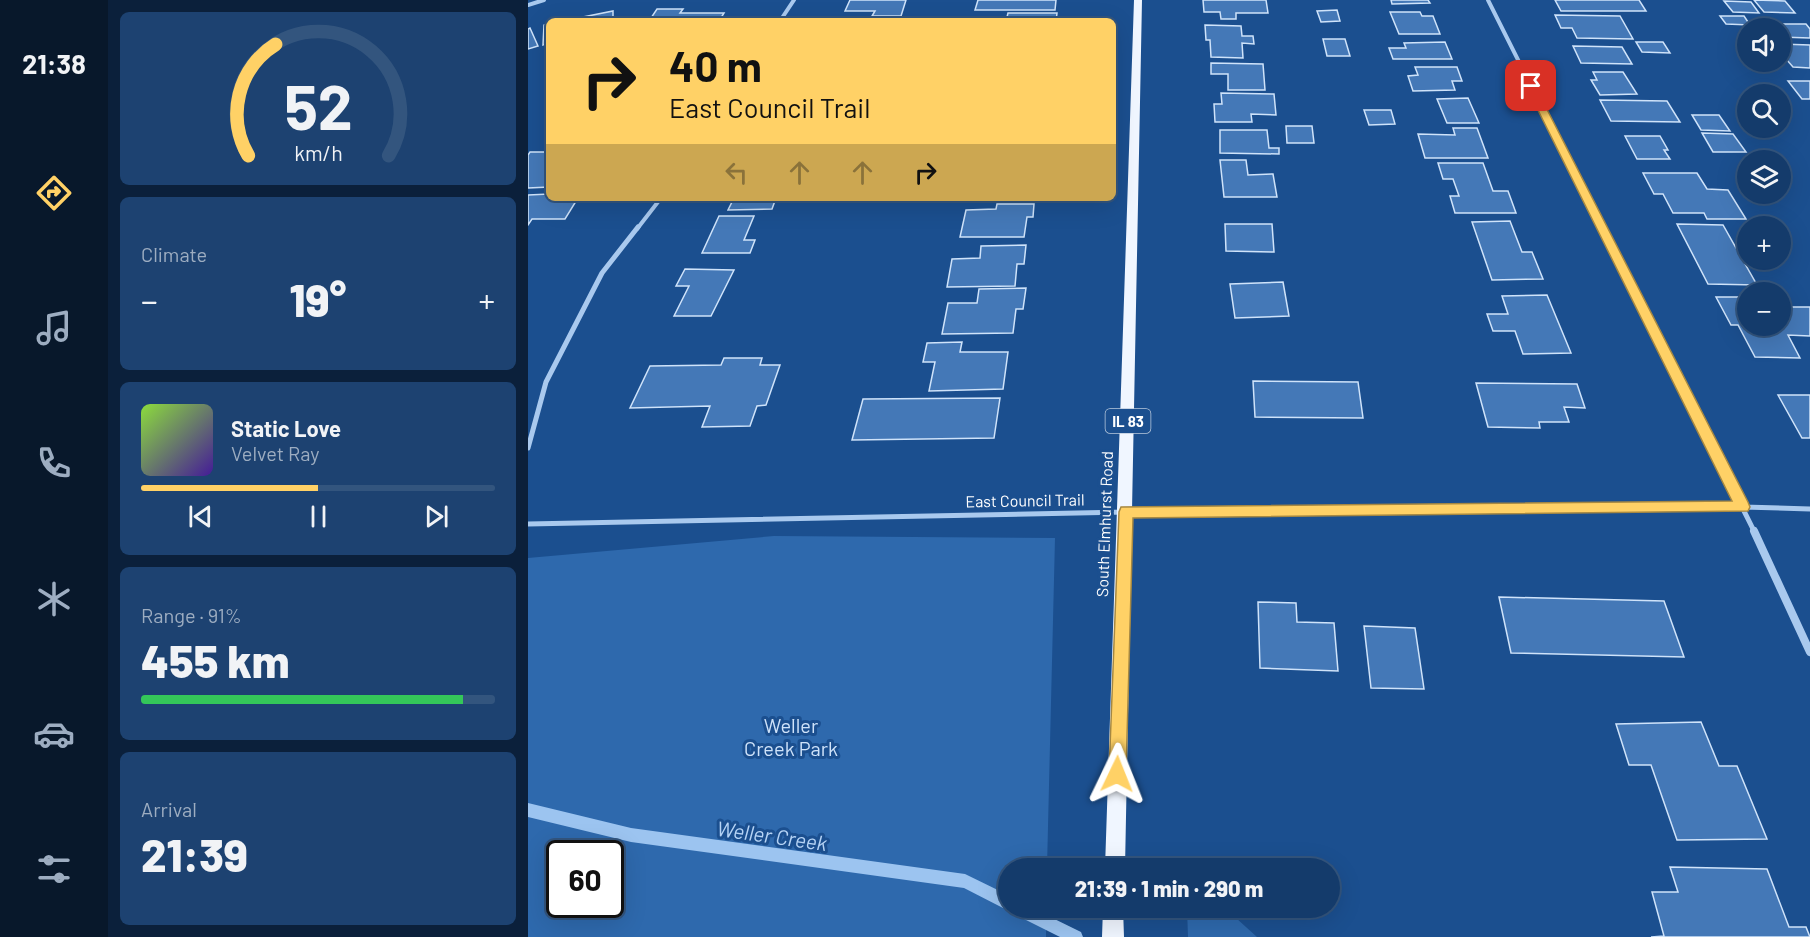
<!DOCTYPE html>
<meta charset="utf-8">
<style>
body{margin:0;font-family:Barlow,sans-serif;background:#1d4271;color:#f1f3f6;height:100vh;display:flex;flex-direction:column;font-size:22px;white-space:nowrap}
*{box-sizing:border-box;margin:0}
p{font-size:20px;color:#9dadc1}
.icon{flex:none;width:33px;height:33px;fill:none;stroke:currentColor;stroke-width:2;stroke-linecap:round;stroke-linejoin:round}
.map{position:relative;flex:1;overflow:hidden}
.drawer{display:flex;flex-direction:column;gap:12px;padding:12px;background:#0b203b;width:420px}
.drawer>*{flex:none}
.banner{position:absolute;left:18px;top:18px;width:570px;height:183px;border-radius:9px;box-shadow:0 6px 24px #0002,0 0 0 2px #33557e;background:#ffd166;color:#111;overflow:hidden}
.controls{position:absolute;left:1209px;top:18px;display:grid;gap:12px}
.controls a{display:grid;place-items:center;width:54px;height:54px;border-radius:50%;background:#143b6b;box-shadow:0 6px 24px #0002,0 0 0 2px #33557e;font-size:30px}
.speed{position:absolute;left:18px;top:840px;display:flex;gap:12px;font-size:30px;font-weight:700;text-align:center}
.speed>*{display:grid;place-content:center;width:78px;height:78px;border-radius:50%;background:#143b6b;box-shadow:0 6px 24px #0002,0 0 0 2px #33557e;line-height:1}
.speed .limit{border:3px solid #111;border-radius:9px;background:#fff;color:#111}
.pin{position:absolute;display:grid;place-items:center;width:51px;height:51px;color:#fff;margin:-26px;border-radius:12px;box-shadow:0 3px 9px #0006}
.me{position:absolute;width:66px;margin:-33px;rotate:2deg;stroke-linejoin:round;filter:drop-shadow(0 0 4px #0008)}
.turn{display:flex;align-items:center;gap:21px;height:126px;padding:0 24px;font-size:27px}
.turn .icon{width:78px;height:78px;stroke-width:2.5}
.turn b{display:block;font-size:42px;line-height:51px}
.lanes{display:flex;align-items:center;height:57px;padding:0 24px;background:#0003;justify-content:center;gap:30px;direction:ltr}
.lanes .off{opacity:.35}
.big{font-size:45px;font-weight:800;line-height:1.1}
.drawer .card{flex:1;display:flex;flex-direction:column;justify-content:center;gap:9px;min-width:0;padding:0 21px;border-radius:9px;background:#1d4271}
.drawer .dial{align-items:center;gap:0}
.dial svg{height:156px;overflow:visible;fill:none;stroke:#33557e;stroke-width:7;stroke-linecap:round;text-anchor:middle}
.dial text{fill:#f1f3f6;stroke:none}
.song{display:flex;align-items:center;gap:18px}
.cover{width:72px;height:72px;border-radius:9px;background:linear-gradient(135deg,hsl(90 70% 55%),hsl(260 70% 35%))}
.played{height:6px;border-radius:3px;background:linear-gradient(90deg,#ffd166 50%,#33557e 50%)}
.keys{display:flex;justify-content:space-around;direction:ltr}
.heat{display:flex;justify-content:space-between;align-items:center;font-size:33px;direction:ltr}
.charge{height:9px;border-radius:4px;background:linear-gradient(90deg,#34c759 91%,#33557e 0)}
.trip{position:absolute;left:470px;top:858px;width:342px;height:60px;border-radius:30px;background:#143b6b;box-shadow:0 6px 24px #0002,0 0 0 2px #33557e;font-weight:800;line-height:60px;text-align:center}
main{display:flex;flex:1;min-height:0}
.dock{display:flex;flex-direction:column;width:108px;justify-content:space-around;align-items:center;background:#08182b;color:#9dadc1}
.dock .icon{width:42px;height:42px}
.dock .active{color:#ffd166}
.dock b{font-size:27px;color:#f1f3f6}
.map>svg:first-child{display:block}
.green{fill:#2e69ad;fill-rule:evenodd}
.lines{fill:none;stroke-linecap:round;stroke-linejoin:round}
.stream{fill:#9cc4f0;fill-rule:evenodd}
.building{fill:#4478b7;stroke:#cfe3fa;stroke-width:1.5}
.street-far2{stroke:#a9c9ee;stroke-width:4}
.street-far1{stroke:#a9c9ee;stroke-width:5}
.street{stroke:#a9c9ee;stroke-width:8}
.primary{fill:#f0f6ff;fill-rule:evenodd}
.route{fill:#ffd166;stroke:#a68842;stroke-width:1.5}
.labels{text-anchor:middle;dominant-baseline:central;stroke-width:6;stroke-linejoin:round;paint-order:stroke}
.shield{fill:#1b4f8f;stroke:#bbcadd;stroke-width:1.5}
.shield-label{font-size:15px;font-weight:bold;fill:#fff}
.street-label{font-size:16px;fill:#fff;stroke:#1b4f8f}
.near-park-label{font-size:20px;fill:#cfe3fa;stroke:#1b4f8f}
.near-water-label{font-size:21px;font-style:italic;fill:#b5d3f5;stroke:#1b4f8f}
</style>
<main>
<nav class="dock">
<b>21:38</b>
<svg class="icon active" aria-label="directions" viewBox="0 0 24 24"><path d="M12 3l9 9-9 9-9-9zM9 14v-3h6M13 9l2 2-2 2"/></svg>
<svg class="icon" aria-label="music" viewBox="0 0 24 24"><path d="M9 18V5l10-2v13"/><circle cx="6" cy="18" r="3"/><circle cx="16" cy="16" r="3"/></svg>
<svg class="icon" aria-label="phone" viewBox="0 0 24 24"><path d="M5 4h4l2 5-3 2q2 4 5 5l2-3 5 2v4C11 20 4 13 5 4z"/></svg>
<svg class="icon" aria-label="climate" viewBox="0 0 24 24"><path d="M12 3v18M4 7l16 10M4 17L20 7"/></svg>
<svg class="icon" aria-label="car" viewBox="0 0 24 24"><path d="M5 17H2v-5l4-1 3-4h7l3 4 3 1v5h-3M9 17h6M6 11h13"/><circle cx="7" cy="17" r="2"/><circle cx="17" cy="17" r="2"/></svg>
<svg class="icon" aria-label="filters" viewBox="0 0 24 24"><path d="M4 7h16M4 17h16"/><circle cx="9" cy="7" r="2"/><circle cx="15" cy="17" r="2"/></svg>
</nav>
<section class="drawer">
<div class="card dial"><svg viewBox="0 0 100 80">
<path d="M14 69A42 42 0 1 1 86 69"/>
<path d="M14 69A42 42 0 0 1 28 12" stroke="#ffd166"/>
<text x="50" y="56" font-size="32" font-weight="700">52</text>
<text x="50" y="72" font-size="11">km/h</text>
</svg></div>
<div class="card"><p>Climate</p>
<div class="heat"><a>−</a><b class="big">19°</b><a>+</a></div>
</div>
<div class="card">
<div class="song"><i class="cover"></i><div><b>Static Love</b><p>Velvet Ray</p></div></div>
<div class="played"></div>
<div class="keys"><svg class="icon" aria-label="previous" viewBox="0 0 24 24"><path d="M18 5L8 12l10 7zM5 5v14"/></svg><svg class="icon" aria-label="pause" viewBox="0 0 24 24"><path d="M8 5v14M16 5v14"/></svg><svg class="icon" aria-label="next" viewBox="0 0 24 24"><path d="M6 5l10 7-10 7zM19 5v14"/></svg></div>
</div>
<div class="card"><p>Range · 91%</p><b class="big">455 km</b><div class="charge"></div></div>
<div class="card"><p>Arrival</p><b class="big">21:39</b></div>
</section>
<div class="map">
<svg width="1282" height="937" viewBox="0 0 1282 937">
<rect width="100%" height="100%" fill="#1b4f8f"/>
<!-- green -->
<path class="green" d="M246 536 527 538 519 868H480V908H518V937H0V558ZM32 854H82V904H32Z
M659 908H697L729 937H660Z"/>
<g class="lines">
<!-- stream -->
<path class="stream" d="M0 803 103 828 437 874 480 895V908H504L553 932 555 937H532L484 913 482 909 475 908 436 888 103 842 0 817Z"/>
</g>
<!-- building -->
<path class="building" d="M322 0H378L373 16H344L347 11H317Z
M450 0H528L527 10H447Z
M675 0H738L740 13H708V19H693L692 12H676Z
M863 0H900L902 3 864 4Z
M1027 0H1111L1118 11H1033Z
M1226 0 1257 1 1267 13 1236 12Z
M1196 1 1223 2 1231 13 1205 12Z
M129 9H155L152 13H196L191 21H121Z
M809 10 812 21 793 22 789 11Z
M85 11V21H35Z
M862 12H892L894 16H905L912 34H871Z
M480 13H529L528 21H478Z
M1027 15 1092 16 1105 39 1049 38 1044 28H1033Z
M1192 16H1216L1222 25 1198 24Z
M21 24V43L15 45 16 25Z
M1223 24H1278L1282 29V38L1252 37V28H1227Z
M677 25 713 26 714 36H725L726 44 714 43 715 58 683 57 682 40H678Z
M2 28 10 46 0 49V29Z
M795 39H817L822 56H799Z
M917 42 924 59H865L861 48H878L876 43Z
M1108 42H1135L1142 53 1114 52Z
M1252 44 1282 45V68L1265 67 1252 52Z
M1045 46 1094 47 1104 64 1053 63Z
M683 63 735 64 737 90H700V74H683Z
M887 67H929L934 81H924L927 90 885 91 880 76 890 75Z
M1065 72H1095L1109 94 1072 95 1063 80H1069Z
M1260 81H1282V99H1274Z
M693 93 746 94 748 115 723 114 724 122H687L686 104H694Z
M940 98 951 123H919L909 99Z
M1072 100 1139 101 1152 122 1083 121Z
M836 110H863L867 124 841 125Z
M1164 115H1191L1202 131 1173 130Z
M758 126H784L786 143H759Z
M925 128H949L960 158H897L890 134 927 135Z
M692 130H739L741 148H751V154L692 153Z
M1174 133 1205 134 1218 152H1185Z
M1097 136H1132L1140 150H1136L1142 159H1109Z
M2 152H21L18 163 21 162V187L0 188V155Z
M692 160H718L720 175 745 174 749 197H696Z
M910 163H955L965 191H980L988 213H927L922 196H931L925 179H915Z
M1115 173H1169L1179 189 1200 190 1218 219H1179L1176 213H1145L1135 194H1126Z
M21 194V198H50L37 219H4L0 225V195Z
M206 198H248L244 209 200 210Z
M469 204H506L505 217H499L496 237H432L438 210 468 209Z
M191 216H226L216 240H227L222 253H174Z
M982 221 994 252H1004L1015 279 964 280 944 222Z
M697 224H744L746 252 698 251Z
M1149 224 1195 225 1229 285 1180 284Z
M498 245 496 264H489L487 286 419 287 424 259 452 258 453 246Z
M157 269 206 270 183 316H146L161 286H148Z
M755 282 761 316 707 318 702 284Z
M498 288 495 309H488L485 333 414 334 420 303H449L451 289Z
M1019 295 1043 353 995 354 987 331H965L959 314H980L974 296Z
M1188 297H1220V326H1252V307H1282V336L1260 335 1272 358 1227 357 1210 325H1203Z
M434 342 432 352H480L475 389 401 391 407 362H395L399 343Z
M196 358H234L232 365H252L238 405 229 406 222 426 174 427 182 406 102 408 122 366 193 365Z
M725 381 830 382 835 418 727 417Z
M948 383 1049 384 1057 408 1036 407 1041 422H1011L1012 428 960 427Z
M1250 395H1282V438H1274Z
M472 398 466 438 324 440 335 399Z
M971 597 1136 601 1156 657 983 653Z
M730 602 768 603 769 622 806 623 810 671 732 668Z
M836 626 887 628 896 689 843 688Z
M1173 722 1191 766H1209L1239 839 1149 840 1123 765H1101L1088 724Z
M1142 867 1239 869 1261 927H1278L1282 937H1123L1136 936 1124 892H1150Z"/>
<g class="lines">
<!-- street-far2 -->
<path class="street-far2" d="M960 0 1075 229
M0 5 16 0
M252 21 266 0
M109 229 133 198"/>
<!-- street-far1 -->
<path class="street-far1" d="M1074 227 1227 533
M0 448 18 382 74 273 110 227
M0 524 598 512 1215 507 1282 509"/>
<!-- street -->
<path class="street" d="M1226 531 1282 652"/>
<!-- primary -->
<path class="primary" d="M606 0H614L597 868H577Z
M575 908H595L596 937H574Z"/>
</g>
<!-- route -->
<path class="route" d="M1003 83 1007 86 1220 502 1222 507 1220 511 605 518 598 774 595 780 589 783 583 780 581 774 591 512 593 507 1204 501 998 86Z"/>
<g class="labels">
<!-- shield labels -->
<rect class="shield" x="577.5" y="409" width="45" height="24" rx="4.5"/>
<g class="shield-label">
<text x="600" y="421">IL 83</text>
</g>
<!-- street labels -->
<g class="street-label">
<text transform="translate(497 500) rotate(-1)">East Council Trail</text>
<text transform="translate(576 524) rotate(-88)">South Elmhurst Road</text>
</g>
<!-- near-park labels -->
<g class="near-park-label">
<text x="263" y="725">Weller<tspan x="263" dy="23">Creek Park</tspan></text>
</g>
<!-- near-water labels -->
<g class="near-water-label">
<text transform="translate(244 835) rotate(8)">Weller Creek</text>
</g>
</g>
</svg>
<div class="controls">
<a><svg class="icon" aria-label="sound" viewBox="0 0 24 24"><path d="M4 9h4l5-4v14l-5-4H4zM17 9q2 3 0 6"/></svg></a>
<a><svg class="icon" aria-label="search" viewBox="0 0 24 24"><circle cx="10" cy="10" r="6"/><path d="M15 15l6 6"/></svg></a>
<a><svg class="icon" aria-label="layers" viewBox="0 0 24 24"><path d="M12 4l9 5-9 5-9-5zM3 14l9 5 9-5"/></svg></a>
<a>+</a>
<a>−</a>
</div>
<div class="speed"><div class="limit">60</div></div>
<div class="pin" style="left:1003px;top:86px;background:#d93025"><svg class="icon" aria-label="arrive" viewBox="0 0 24 24"><path d="M6 21V4h12l-3 4 3 4H6"/></svg></div>
<svg class="me" style="left:589px;top:774px" viewBox="-20 -20 40 40"><path d="M0-17L14 15 0 8-14 15z" fill="#ffd166" stroke="#fff" stroke-width="4"/></svg>
<div class="trip">21:39 · 1 min · 290 m</div>
<div class="banner">
<div class="turn"><svg class="icon" aria-label="right" viewBox="0 0 24 24"><path d="M7 20v-9h11M14 6l5 5-5 5"/></svg><div><b>40 m</b>East Council Trail</div></div>
<div class="lanes"><svg class="icon off" aria-label="left" viewBox="0 0 24 24"><path d="M17 20v-9H6M10 6l-5 5 5 5"/></svg><svg class="icon off" aria-label="ahead" viewBox="0 0 24 24"><path d="M12 20V5M6 11l6-6 6 6"/></svg><svg class="icon off" aria-label="ahead" viewBox="0 0 24 24"><path d="M12 20V5M6 11l6-6 6 6"/></svg><svg class="icon" aria-label="right" viewBox="0 0 24 24"><path d="M7 20v-9h11M14 6l5 5-5 5"/></svg></div>
</div>
</div>
</main>
